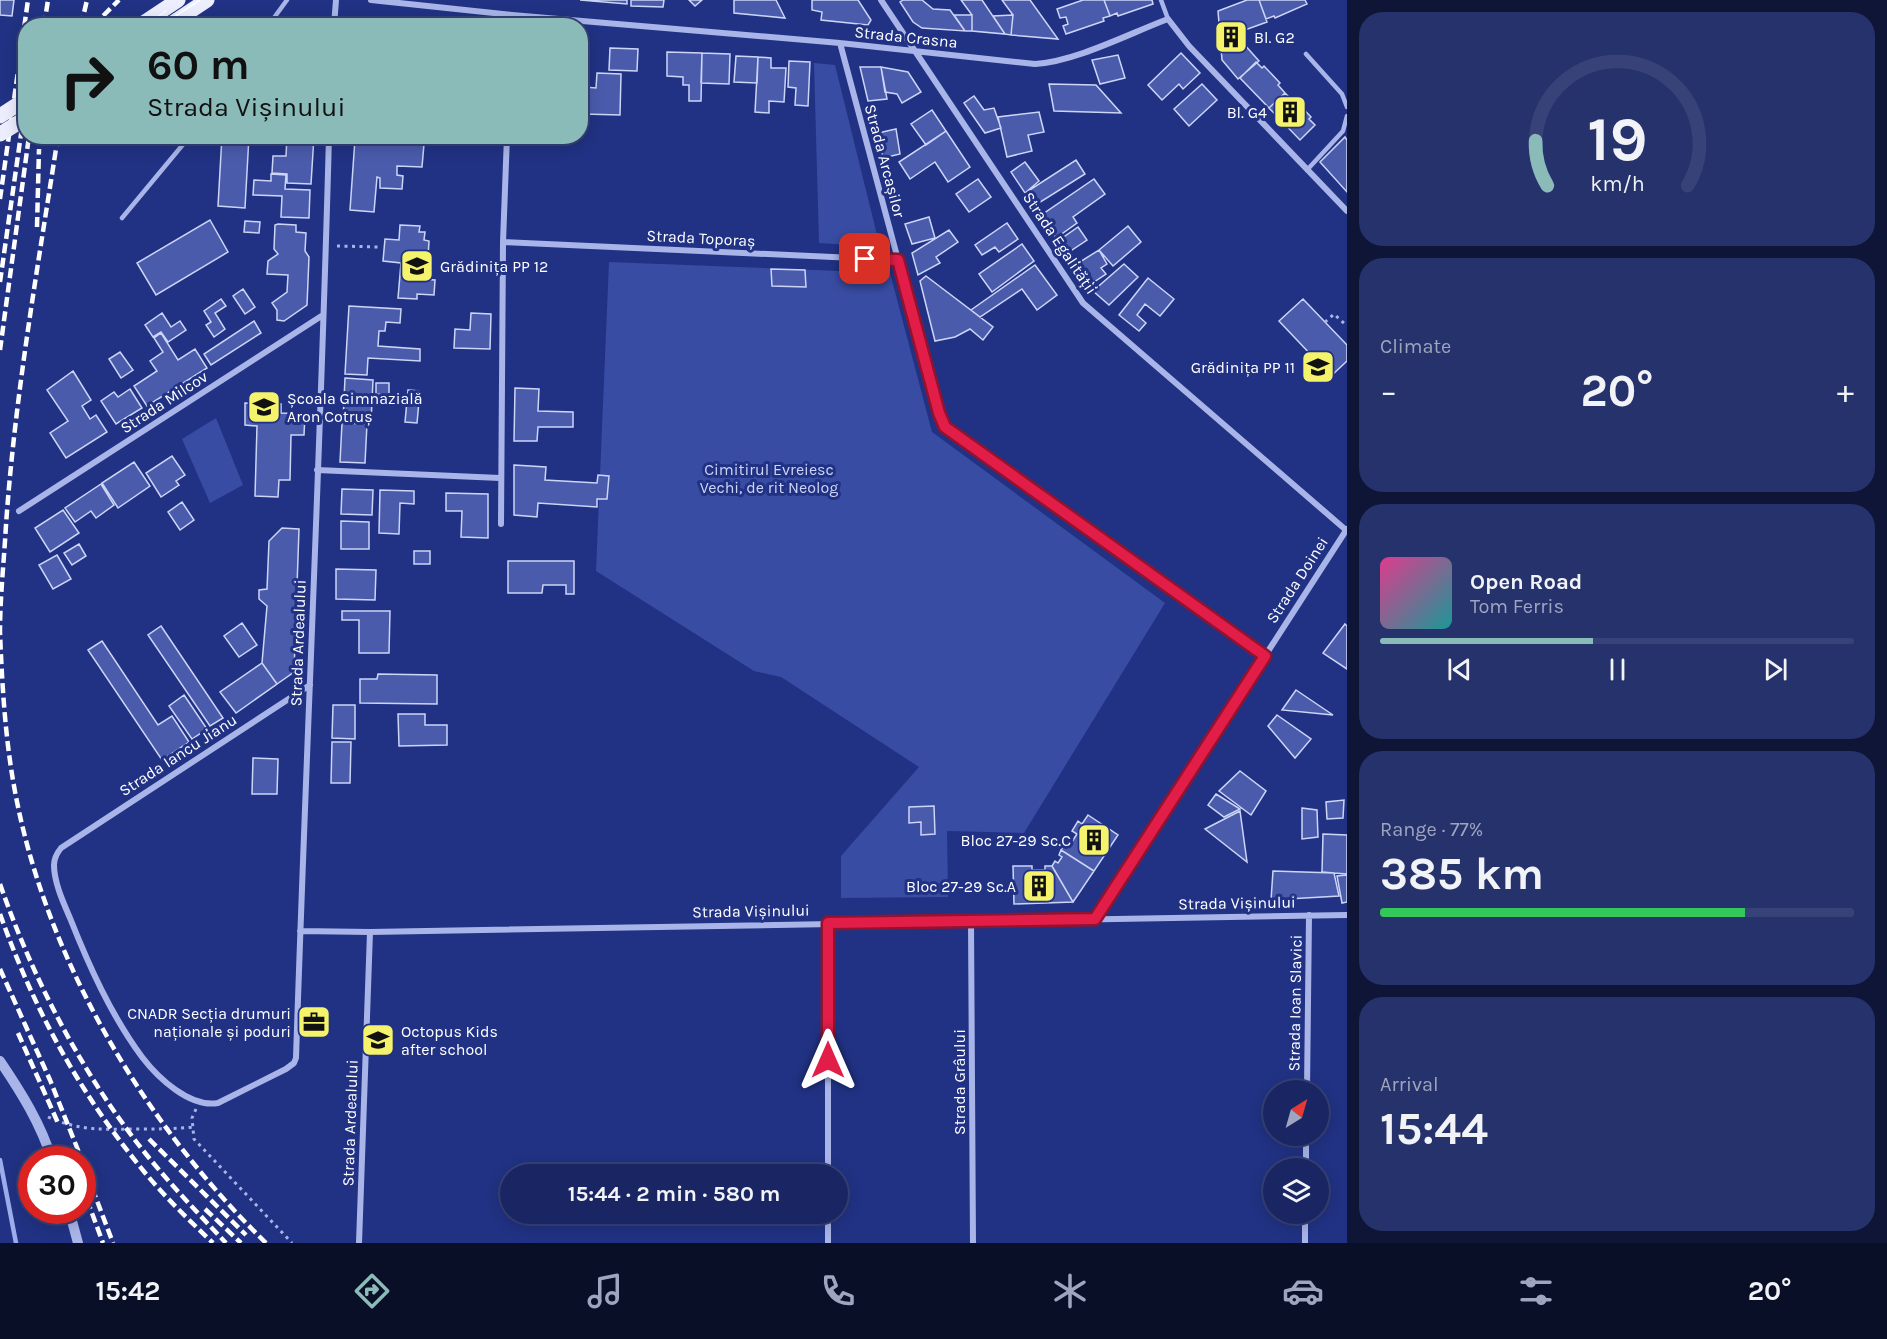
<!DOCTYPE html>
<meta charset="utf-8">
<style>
body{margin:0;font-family:Karla,sans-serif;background:#26326c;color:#f1f3f6;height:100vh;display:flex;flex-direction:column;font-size:22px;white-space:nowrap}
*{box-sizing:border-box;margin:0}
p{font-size:20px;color:#9fa5be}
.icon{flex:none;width:33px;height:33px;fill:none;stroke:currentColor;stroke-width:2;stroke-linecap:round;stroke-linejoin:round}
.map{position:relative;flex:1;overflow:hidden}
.drawer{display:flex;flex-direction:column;gap:12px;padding:12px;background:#0e1536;width:540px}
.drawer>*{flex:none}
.banner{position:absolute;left:18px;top:18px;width:570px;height:126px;border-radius:24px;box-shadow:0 3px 15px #0003,0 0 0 2px #374378;background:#8bbbb9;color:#111;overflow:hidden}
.needle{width:39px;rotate:37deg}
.tools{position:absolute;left:1263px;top:1080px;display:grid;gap:12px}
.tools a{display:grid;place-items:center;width:66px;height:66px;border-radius:50%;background:#192663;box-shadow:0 3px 15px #0003,0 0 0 2px #374378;font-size:30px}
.speed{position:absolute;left:18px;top:1146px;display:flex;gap:12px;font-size:30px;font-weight:700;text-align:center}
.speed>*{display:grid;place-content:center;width:78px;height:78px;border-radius:50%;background:#192663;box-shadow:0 3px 15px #0003,0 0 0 2px #374378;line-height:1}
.speed .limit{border:9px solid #d22;background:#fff;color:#111}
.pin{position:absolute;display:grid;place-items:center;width:51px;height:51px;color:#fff;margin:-26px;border-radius:12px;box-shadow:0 3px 9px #0006}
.me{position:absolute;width:66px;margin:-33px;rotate:0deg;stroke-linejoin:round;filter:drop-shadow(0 0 4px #0008)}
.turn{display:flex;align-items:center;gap:21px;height:126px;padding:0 30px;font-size:27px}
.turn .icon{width:78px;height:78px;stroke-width:2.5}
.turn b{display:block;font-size:42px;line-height:51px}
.big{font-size:45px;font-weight:700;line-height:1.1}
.drawer .card{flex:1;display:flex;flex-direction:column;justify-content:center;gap:9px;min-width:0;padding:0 21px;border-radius:24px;background:#26326c}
.drawer .dial{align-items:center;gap:0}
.dial svg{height:156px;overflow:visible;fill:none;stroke:#374378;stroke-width:7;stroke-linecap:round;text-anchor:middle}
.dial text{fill:#f1f3f6;stroke:none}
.song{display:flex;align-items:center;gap:18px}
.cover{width:72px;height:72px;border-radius:9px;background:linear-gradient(135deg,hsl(330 70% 55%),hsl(180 70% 35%))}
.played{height:6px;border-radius:3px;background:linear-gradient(90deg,#8bbbb9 45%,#374378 45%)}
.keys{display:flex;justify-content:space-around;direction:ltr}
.heat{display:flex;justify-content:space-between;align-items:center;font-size:33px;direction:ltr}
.charge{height:9px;border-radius:4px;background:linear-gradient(90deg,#34c759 77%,#374378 0)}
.trip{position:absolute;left:500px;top:1164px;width:348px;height:60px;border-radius:30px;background:#192663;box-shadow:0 3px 15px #0003,0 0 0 2px #374378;font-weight:700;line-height:60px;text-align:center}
.dock{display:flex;height:96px;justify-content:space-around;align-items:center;background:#0a0f28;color:#9fa5be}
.dock .icon{width:42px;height:42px}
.dock .on{color:#8bbbb9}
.dock b{font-size:27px;color:#f1f3f6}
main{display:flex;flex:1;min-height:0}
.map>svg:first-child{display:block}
.green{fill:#384ca3}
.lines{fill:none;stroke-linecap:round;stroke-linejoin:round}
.stream{stroke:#9dacea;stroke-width:4.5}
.building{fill:#4a5bac;stroke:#cdd5f7;stroke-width:1.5}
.path{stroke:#a9b5e9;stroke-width:3;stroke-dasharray:3 4.5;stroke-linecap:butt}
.service{stroke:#a9b5e9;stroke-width:4.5}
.minor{stroke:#a9b5e9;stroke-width:6}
.tertiary{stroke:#a9b5e9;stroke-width:10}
.primary{stroke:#eceefe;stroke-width:15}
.tram{stroke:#fff;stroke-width:1.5}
.rail{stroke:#fff;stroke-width:4.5;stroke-dasharray:10 4.5;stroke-linecap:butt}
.primary-bridge{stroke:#eceefe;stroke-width:15}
.route-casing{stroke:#92132f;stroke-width:15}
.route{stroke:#e11d48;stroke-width:10}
.labels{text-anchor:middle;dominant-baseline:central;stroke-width:6;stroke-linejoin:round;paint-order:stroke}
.street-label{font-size:16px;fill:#fff;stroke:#213284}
.poi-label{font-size:16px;fill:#fff;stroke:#213284;text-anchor:end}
.park-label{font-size:16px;fill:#cdd5f7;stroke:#213284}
</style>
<main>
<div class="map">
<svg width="1347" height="1243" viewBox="0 0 1347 1243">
<rect width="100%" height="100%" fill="#213284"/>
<!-- green -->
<path class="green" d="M814 63 835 65 880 247 819 243Z
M609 262 890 273 932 432 1165 603 1024 833 947 831 948 897 841 898V856L919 767 781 677 754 671 596 571Z
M216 418 243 485 210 503 182 439Z"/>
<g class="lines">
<!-- stream -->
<path class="stream" d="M0 1160 16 1243"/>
</g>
<!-- building -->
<path class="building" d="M0 0H14L12 16 0 15Z
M580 0H627V4Z
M631 0H664L663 7 631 6Z
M689 0H702L695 6Z
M734 0H776L785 18 734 13Z
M812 0H858L871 20 868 25 821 20 822 12 812 10Z
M903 0H922L933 9 950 10 965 31 922 28 913 22 900 2Z
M961 0H982L1005 34 972 31V15Z
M1002 0H1030L1058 39 1011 35 1013 15Z
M1083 0H1104L1110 16 1103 18 1104 21 1066 34 1063 26 1068 24 1066 17 1060 18 1057 9Z
M1104 0H1152L1153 4 1118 16 1117 13 1110 16Z
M1247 0H1259L1267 22 1242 31 1243 43 1259 61 1238 79 1222 60 1218 11Z
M1259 0H1305L1307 4 1275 18 1274 16 1266 19Z
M954 15H972V31H965Z
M1013 15 1011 35 1005 34 993 16Z
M610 48 638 49 637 71 609 70Z
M667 52 702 53 701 101H689V85H683V77L667 76Z
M702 53 730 54 729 84 701 83Z
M1181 53 1200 73 1183 89 1179 84 1162 100 1148 85Z
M1118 55 1125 78 1100 84 1092 60Z
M736 56 758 57 757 83 734 82Z
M758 57 771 58V68H786L784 102 769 101V113L755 112Z
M789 61 810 62 808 106 795 105 796 88 788 87Z
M1256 62 1262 68 1264 66 1280 83 1278 85 1285 93 1269 108 1240 78Z
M860 67H881L887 99 868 101Z
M881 67 908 72 921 92 902 103 897 94 885 92Z
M597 73 621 74 620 115 584 114 585 87 596 88Z
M1049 84 1096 85 1121 113 1054 111Z
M1202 84 1217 100 1189 126 1174 109Z
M1285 93 1292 100 1293 98 1311 117 1309 119 1315 125 1300 140 1269 108Z
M974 96 984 110 994 108 1001 128 985 133 964 103Z
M932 110 946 131 926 145 911 124Z
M1039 112 1044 132 1028 135 1032 151 1007 157 998 117Z
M896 129 900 154 883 158 878 133Z
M946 131 970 167 948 182 935 162 910 179 899 162Z
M222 136H249L245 208 218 206Z
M287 136H314L311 184 287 183V174L272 173 273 156H286Z
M1345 137 1347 140V192L1320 162Z
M355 139 424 144 422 167 397 166V175L403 176 402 189 380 188V178L377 177 374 212 350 210Z
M1076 160 1085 174 1034 206 1025 193Z
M1025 162 1039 181 1025 193 1011 172Z
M271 174 286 175 285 189 310 190 309 218 281 217 282 196 253 195 254 180 271 181Z
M978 179 991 197 969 212 956 194Z
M1094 179 1105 194 1073 217 1077 223 1056 238 1040 216Z
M929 217 935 238 912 244 905 224Z
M210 220 228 252 156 295 137 263Z
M245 221 260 222 259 233 244 232Z
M1007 223 1018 239 999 252 995 247 982 255 975 245Z
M278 224 296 225V232L306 233 305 251 309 257 307 305 284 321 277 320V310L272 303 287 292 288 275 267 274 268 261 278 254 274 249 275 225Z
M400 225 420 226 419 232H425L424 240 429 241 428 258H423L421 279 435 280 434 295 417 294V299L398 298 401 263 383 261 385 239 399 240Z
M1128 226 1141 242 1113 266 1099 250Z
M1078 227 1087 240 1066 254 1058 241Z
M949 230 958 242 936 257 940 263 918 275 912 253Z
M1022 244 1034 261 992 292 979 274Z
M1099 250 1107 264 1101 268 1106 274 1088 286 1075 265Z
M1124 264 1138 277 1109 305 1093 291Z
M1035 265 1057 295 1037 310 1022 289 980 317 971 310Z
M771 269 805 270 806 287 772 286Z
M926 276 993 327 983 340 970 329 955 337 935 341 920 281Z
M1148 278 1174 299 1160 316 1145 304 1137 315 1146 323 1139 331 1119 315Z
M243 289 255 307 245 314 233 296Z
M221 299 226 306 215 313 225 329 214 337 206 325 211 322 204 311Z
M1303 299 1347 345V361L1331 376 1279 321Z
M349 306 401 309 400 323 386 322 385 331H379L378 346 420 349V361L368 358 367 375 345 374Z
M162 313 171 327 180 321 186 330 168 342 161 332 153 337 145 325Z
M471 313 491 314 490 349 454 348 455 329 470 330Z
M254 321 261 333 211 365 204 354Z
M161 333 178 360 195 349 207 368 147 406 134 386 157 371 150 361 163 352 154 338Z
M120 352 133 370 121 378 109 359Z
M73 371 91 400 82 406 90 419 96 415 107 432 66 458 50 433 68 421 47 390Z
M345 378 373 380 371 422 343 421Z
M376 383H389V395L376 394Z
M515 388 539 389 538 411 573 412V427H538L537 441H514Z
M130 389 142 408 116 424 101 401 114 392 118 397Z
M408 390 420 391 417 423 405 422Z
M245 403 281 404V413L305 414 304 435H291L290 480H279L278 497 255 496 257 426 245 425Z
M342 423 367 424 365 463 340 462Z
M172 456 185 475 176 481 179 485 161 497 146 473Z
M134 462 150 486 118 508 102 483Z
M514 465 546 467 545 480 597 483 598 475 609 476 607 499H597V507L538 503 537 517 514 515Z
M101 484 114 505 96 518 91 511 75 522 65 508Z
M342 489 373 490 372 515 341 514Z
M380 490 414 491V504L400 503 399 534 379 533Z
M446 493 488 494V538L461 537 462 511H446Z
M182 502 194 520 180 530 168 512Z
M63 510 79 533 50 552 35 528Z
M341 521 369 522V549H341Z
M282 528 299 529 294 672 277 684 262 663 267 606 259 599V590L267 589 269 541Z
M79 544 86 556 72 565 64 553Z
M414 551H430V564H414Z
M57 555 71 579 53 589 39 565Z
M508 561H574V594H566V585H543L542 593H508Z
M336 569 376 570 375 600 336 599Z
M342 611H390L389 653H359V620H342Z
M242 623 257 645 239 657 224 636Z
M1345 624 1347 626V669L1323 653Z
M161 626 223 718 210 726 148 635Z
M102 641 158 725 172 716 189 742 162 760 88 650Z
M262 663 277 684 236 713 220 692Z
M378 674 437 675V704L360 703V679H377Z
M1296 690 1333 715 1282 710Z
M184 695 207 729 192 739 169 706Z
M333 705H355V739L332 738Z
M398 714H425V725H447V745L399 746Z
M1277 715 1311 739 1295 758 1268 726Z
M332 742H351L350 783H331Z
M253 758 278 759 277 794H252Z
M1240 771 1266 791 1251 815 1219 791Z
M1216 794 1240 809 1224 817 1208 805Z
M1344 800 1343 818 1327 819 1326 802Z
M934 806 935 834 921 835V822L909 823V807Z
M1302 808 1317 810 1318 837 1302 839Z
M1240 811 1247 862 1205 829Z
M1088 815 1118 835 1094 871 1061 850 1064 845 1068 848 1077 834 1072 831 1078 821 1082 824Z
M1323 834 1347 835V874L1322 872Z
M1061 850 1094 871 1073 902 1052 866 1055 861 1058 863 1062 857 1059 855Z
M1013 866H1032V870H1045V866H1052L1073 902 1014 904Z
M1273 871 1334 873 1339 896 1271 900Z
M1347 875V902L1342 903 1337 876Z"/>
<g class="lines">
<!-- path -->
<path class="path" d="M337 246 379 247
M1325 322 1334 314 1347 326
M196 1109 192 1118 194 1139 292 1243
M48 1117C82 1132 105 1129 141 1129 159 1129 175 1129 193 1127"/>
<!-- service -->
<path class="service" d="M1161 0 1168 19
M268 26 287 0
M1306 54 1342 94 1347 107
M1307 170 1343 131 1347 116
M122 218 190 136"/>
<!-- minor -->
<path class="minor" d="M371 0 512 15 840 43 1035 64C1077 61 1128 34 1168 19L1189 46 1347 211
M881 0 1083 303 1346 530
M334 26 336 0
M511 26 512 15
M840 43 939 413 945 427 1265 656
M503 242 898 260
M317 470 500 478
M19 511 323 315
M501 524 503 242 507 136
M310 685 61 848C57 853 54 858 54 865 54 882 63 902 70 918 89 966 111 1015 142 1057 158 1078 190 1108 218 1103L286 1069 294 1063 296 1058C306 751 321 444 329 136
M1095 919 1347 529
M971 922 973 1243
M828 923V1174
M300 931 370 932 1347 915
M1307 1090 1309 915
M1306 1168V1136
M828 1214V1243
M359 1243 370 932
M1305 1243V1214"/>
<!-- tertiary -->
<path class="tertiary" d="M0 1061C21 1092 41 1124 52 1160
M69 1210 78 1243"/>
<!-- primary -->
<path class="primary" d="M139 26 178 0
M168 26 207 0"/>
<!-- tram -->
<path class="tram" d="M145 26 166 11
M160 26 200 0
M0 120 26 103"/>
<!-- rail -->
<path class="rail" d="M44 26 48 0
M81 26 87 0
M93 26 119 0
M58 136C38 266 15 395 6 525 4 561 0 597 0 632 2 683 5 736 14 786 44 956 143 1123 266 1243
M0 199 28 0
M37 227 39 149
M0 282 26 99
M0 350 29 136
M0 884C32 976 78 1066 138 1144 165 1179 196 1211 226 1243
M0 914C35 1012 80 1094 146 1174 167 1199 190 1221 213 1243
M0 969 50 1080 82 1160
M18 1033 58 1123
M149 1139 246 1235
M82 1161 113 1243
M82 1186 103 1243
M205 1209 241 1243"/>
<!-- primary-bridge -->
<path class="primary-bridge" d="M0 116 26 99
M0 134 26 118"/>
</g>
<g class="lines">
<defs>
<path id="route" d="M828 1060V923L1095 919 1265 656 945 427 939 413 898 260 865 259"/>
</defs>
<!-- route casing -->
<use href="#route" class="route-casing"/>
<!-- route -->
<use href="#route" class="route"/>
</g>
<!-- icons -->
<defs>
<symbol id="building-square" viewBox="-11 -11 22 22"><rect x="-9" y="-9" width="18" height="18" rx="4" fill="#f5f26b" stroke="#213284"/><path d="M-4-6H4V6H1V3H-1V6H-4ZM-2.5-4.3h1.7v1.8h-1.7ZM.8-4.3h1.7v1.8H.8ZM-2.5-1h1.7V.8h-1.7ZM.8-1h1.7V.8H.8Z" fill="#111"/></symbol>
<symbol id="school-square" viewBox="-11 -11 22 22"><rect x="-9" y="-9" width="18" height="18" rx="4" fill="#f5f26b" stroke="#213284"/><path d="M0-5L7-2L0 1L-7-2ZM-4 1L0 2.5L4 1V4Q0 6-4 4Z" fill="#111"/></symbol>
<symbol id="office-square" viewBox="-11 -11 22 22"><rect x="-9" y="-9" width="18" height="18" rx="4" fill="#f5f26b" stroke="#213284"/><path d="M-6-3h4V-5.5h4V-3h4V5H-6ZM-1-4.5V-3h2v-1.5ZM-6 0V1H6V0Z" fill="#111"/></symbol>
</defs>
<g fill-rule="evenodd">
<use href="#building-square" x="1212" y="18" width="38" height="38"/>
<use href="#building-square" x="1271" y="93" width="38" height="38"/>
<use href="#school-square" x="398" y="247" width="38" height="38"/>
<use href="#school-square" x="1299" y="348" width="38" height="38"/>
<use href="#school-square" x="245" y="388" width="38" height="38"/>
<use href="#building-square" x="1075" y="821" width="38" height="38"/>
<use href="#building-square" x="1020" y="867" width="38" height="38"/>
<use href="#office-square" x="295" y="1003" width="38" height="38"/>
<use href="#school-square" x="359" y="1021" width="38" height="38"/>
</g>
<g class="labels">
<!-- street labels -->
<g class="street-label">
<text transform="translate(906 37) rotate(6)">Strada Crasna</text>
<text transform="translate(885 161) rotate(75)">Strada Arcașilor</text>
<text transform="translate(701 238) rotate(3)">Strada Toporaș</text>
<text transform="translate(1060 243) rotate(56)">Strada Egalității</text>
<text transform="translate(164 402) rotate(-33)">Strada Milcov</text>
<text transform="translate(1297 580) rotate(-57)">Strada Doinei</text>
<text transform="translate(298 643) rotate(-88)">Strada Ardealului</text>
<text transform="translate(178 755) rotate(-33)">Strada Iancu Jianu</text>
<text transform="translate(1237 903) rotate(-1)">Strada Vișinului</text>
<text transform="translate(751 911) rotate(-1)">Strada Vișinului</text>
<text transform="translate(1295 1003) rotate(-89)">Strada Ioan Slavici</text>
<text transform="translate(959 1082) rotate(-90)">Strada Grâului</text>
<text transform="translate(350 1123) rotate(-88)">Strada Ardealului</text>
</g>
<!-- poi labels -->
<g class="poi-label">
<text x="1254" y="37" text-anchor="start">Bl. G2</text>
<text x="1267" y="112">Bl. G4</text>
<text x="440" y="266" text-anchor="start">Grădinița PP 12</text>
<text x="1295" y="367">Grădinița PP 11</text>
<text x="287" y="398" text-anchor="start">Școala Gimnazială<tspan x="287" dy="18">Aron Cotruș</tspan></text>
<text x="1071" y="840">Bloc 27-29 Sc.C</text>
<text x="1016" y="886">Bloc 27-29 Sc.A</text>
<text x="291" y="1013">CNADR Secția drumuri<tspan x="291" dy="18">naționale și poduri</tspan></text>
<text x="401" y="1031" text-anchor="start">Octopus Kids<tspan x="401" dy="18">after school</tspan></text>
</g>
<!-- park labels -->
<g class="park-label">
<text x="769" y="469">Cimitirul Evreiesc<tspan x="769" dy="18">Vechi, de rit Neolog</tspan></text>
</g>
</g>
</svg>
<div class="tools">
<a><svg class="needle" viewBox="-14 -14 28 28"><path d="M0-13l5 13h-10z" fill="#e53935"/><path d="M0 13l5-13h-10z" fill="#9fa5be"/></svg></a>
<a><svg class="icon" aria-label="layers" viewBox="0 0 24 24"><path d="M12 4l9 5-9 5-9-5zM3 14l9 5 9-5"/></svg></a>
</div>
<div class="speed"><div class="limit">30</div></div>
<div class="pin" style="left:865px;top:259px;background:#d93025"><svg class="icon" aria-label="arrive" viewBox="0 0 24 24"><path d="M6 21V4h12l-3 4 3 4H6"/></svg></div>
<svg class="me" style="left:828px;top:1060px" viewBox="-20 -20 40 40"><path d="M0-17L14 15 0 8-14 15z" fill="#e11d48" stroke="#fff" stroke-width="4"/></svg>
<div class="trip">15:44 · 2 min · 580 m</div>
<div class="banner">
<div class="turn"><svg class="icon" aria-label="right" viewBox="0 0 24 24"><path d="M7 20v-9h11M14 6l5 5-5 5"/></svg><div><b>60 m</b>Strada Vișinului</div></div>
</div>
</div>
<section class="drawer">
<div class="card dial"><svg viewBox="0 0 100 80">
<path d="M14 69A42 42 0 1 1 86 69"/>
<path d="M14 69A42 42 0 0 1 8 46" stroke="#8bbbb9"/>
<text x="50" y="56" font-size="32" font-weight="700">19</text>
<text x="50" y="72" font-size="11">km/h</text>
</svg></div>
<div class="card"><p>Climate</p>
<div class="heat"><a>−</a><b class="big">20°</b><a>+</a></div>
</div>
<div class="card">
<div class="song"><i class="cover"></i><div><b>Open Road</b><p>Tom Ferris</p></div></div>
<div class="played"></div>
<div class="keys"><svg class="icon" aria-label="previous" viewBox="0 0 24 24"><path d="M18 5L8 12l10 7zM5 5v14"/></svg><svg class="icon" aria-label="pause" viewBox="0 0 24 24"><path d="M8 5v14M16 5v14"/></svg><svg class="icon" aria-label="next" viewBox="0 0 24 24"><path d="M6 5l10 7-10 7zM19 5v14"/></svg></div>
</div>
<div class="card"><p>Range · 77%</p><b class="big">385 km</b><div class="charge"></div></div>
<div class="card"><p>Arrival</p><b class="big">15:44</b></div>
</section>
</main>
<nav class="dock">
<b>15:42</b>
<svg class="icon on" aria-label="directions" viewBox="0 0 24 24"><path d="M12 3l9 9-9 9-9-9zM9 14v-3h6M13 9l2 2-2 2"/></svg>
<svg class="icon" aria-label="music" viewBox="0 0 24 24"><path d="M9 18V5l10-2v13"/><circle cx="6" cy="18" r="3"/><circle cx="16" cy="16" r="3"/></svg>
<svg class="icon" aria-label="phone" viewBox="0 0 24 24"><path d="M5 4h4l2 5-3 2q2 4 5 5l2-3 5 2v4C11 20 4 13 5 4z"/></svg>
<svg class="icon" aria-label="climate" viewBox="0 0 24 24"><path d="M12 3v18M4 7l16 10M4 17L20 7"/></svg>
<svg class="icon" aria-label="car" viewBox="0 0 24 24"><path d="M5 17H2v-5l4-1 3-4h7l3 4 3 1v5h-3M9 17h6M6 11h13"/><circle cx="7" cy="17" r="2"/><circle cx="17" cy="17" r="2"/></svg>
<svg class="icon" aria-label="filters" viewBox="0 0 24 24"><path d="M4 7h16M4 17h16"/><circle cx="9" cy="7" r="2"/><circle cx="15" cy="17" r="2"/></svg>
<b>20°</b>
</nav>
